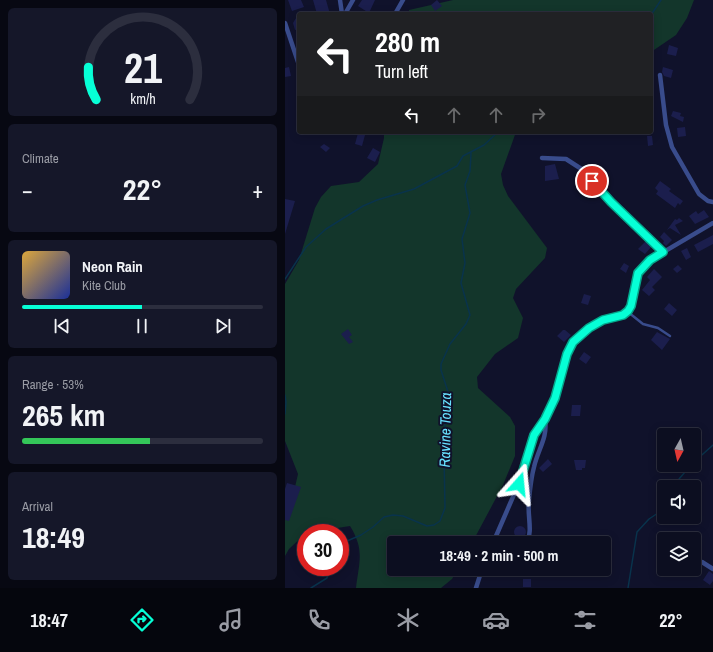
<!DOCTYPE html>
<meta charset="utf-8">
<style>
body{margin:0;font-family:"Archivo Narrow",sans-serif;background:#151729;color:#f1f3f6;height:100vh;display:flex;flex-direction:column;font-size:15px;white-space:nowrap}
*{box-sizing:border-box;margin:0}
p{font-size:13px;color:#9a9ca5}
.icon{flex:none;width:22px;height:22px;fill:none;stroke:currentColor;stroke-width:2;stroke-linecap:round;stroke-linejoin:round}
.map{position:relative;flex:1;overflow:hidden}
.side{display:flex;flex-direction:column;gap:8px;padding:8px;background:#070812;width:285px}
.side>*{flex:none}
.banner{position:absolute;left:12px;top:12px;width:356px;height:122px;border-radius:4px;box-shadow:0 2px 10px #0003,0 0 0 1px #2c2e3e;background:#202124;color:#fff;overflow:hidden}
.needle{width:26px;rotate:188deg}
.fabs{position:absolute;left:372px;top:428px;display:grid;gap:8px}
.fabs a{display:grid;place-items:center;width:44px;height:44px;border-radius:4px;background:#0c0e20;box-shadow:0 2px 10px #0003,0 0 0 1px #2c2e3e;font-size:20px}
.speed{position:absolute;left:12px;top:524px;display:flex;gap:8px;font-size:20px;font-weight:700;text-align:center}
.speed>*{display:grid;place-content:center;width:52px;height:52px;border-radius:50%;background:#0c0e20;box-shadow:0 2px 10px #0003,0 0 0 1px #2c2e3e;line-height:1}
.speed .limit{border:6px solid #d22;background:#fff;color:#111}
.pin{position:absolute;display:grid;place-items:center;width:34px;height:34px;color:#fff;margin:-17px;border:2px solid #fff;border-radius:50%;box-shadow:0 1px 4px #0007}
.me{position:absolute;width:44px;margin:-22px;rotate:18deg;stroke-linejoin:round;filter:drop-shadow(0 0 3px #0008)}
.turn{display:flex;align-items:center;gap:14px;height:84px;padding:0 12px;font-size:18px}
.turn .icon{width:52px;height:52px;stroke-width:2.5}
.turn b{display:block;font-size:28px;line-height:34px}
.lanes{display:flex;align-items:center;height:38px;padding:0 12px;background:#0003;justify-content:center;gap:20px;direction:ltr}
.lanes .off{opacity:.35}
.big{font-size:30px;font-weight:700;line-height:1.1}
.side .tile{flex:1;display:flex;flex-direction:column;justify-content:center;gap:6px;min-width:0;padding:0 14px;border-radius:6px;background:#151729}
.side .dial{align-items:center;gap:0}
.dial svg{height:104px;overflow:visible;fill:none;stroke:#2c2e3e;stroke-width:7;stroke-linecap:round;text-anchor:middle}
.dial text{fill:#f1f3f6;stroke:none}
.song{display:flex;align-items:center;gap:12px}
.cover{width:48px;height:48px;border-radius:6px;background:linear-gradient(135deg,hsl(40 70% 55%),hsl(230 70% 35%))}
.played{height:4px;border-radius:2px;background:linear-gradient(90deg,#06ffd6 50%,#2c2e3e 50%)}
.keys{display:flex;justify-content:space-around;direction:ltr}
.heat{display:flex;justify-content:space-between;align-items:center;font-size:22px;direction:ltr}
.charge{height:6px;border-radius:3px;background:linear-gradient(90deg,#34c759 53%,#2c2e3e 0)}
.trip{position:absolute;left:102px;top:536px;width:224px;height:40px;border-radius:4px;background:#0c0e20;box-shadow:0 2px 10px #0003,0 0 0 1px #2c2e3e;font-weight:700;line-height:40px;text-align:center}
.menu{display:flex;height:64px;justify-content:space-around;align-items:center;background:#05060d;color:#9a9ca5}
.menu .icon{width:28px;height:28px}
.menu .current{color:#06ffd6}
.menu b{font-size:18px;color:#f1f3f6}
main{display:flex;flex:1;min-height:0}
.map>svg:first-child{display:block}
.green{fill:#13362b}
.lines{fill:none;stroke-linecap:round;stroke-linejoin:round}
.stream{stroke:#09334c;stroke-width:1.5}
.building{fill:#1b1e4d}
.service{stroke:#394c8c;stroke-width:2.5}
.minor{stroke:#394c8c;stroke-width:4.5}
.route-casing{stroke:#04a68b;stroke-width:10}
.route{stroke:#06ffd6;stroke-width:7}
.labels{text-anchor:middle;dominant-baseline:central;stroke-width:4;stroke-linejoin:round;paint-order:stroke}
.water-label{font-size:15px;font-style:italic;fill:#68e1ff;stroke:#10122b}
</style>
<main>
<section class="side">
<div class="tile dial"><svg viewBox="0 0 100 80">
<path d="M14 69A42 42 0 1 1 86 69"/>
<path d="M14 69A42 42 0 0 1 8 44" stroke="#06ffd6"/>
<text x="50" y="56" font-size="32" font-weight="700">21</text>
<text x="50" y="72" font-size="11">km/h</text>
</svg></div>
<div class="tile"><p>Climate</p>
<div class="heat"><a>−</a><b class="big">22°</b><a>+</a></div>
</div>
<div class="tile">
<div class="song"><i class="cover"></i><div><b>Neon Rain</b><p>Kite Club</p></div></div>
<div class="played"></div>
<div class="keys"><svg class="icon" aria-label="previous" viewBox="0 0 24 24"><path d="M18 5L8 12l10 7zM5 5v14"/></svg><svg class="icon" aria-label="pause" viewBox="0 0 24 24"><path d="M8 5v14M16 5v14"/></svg><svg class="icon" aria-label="next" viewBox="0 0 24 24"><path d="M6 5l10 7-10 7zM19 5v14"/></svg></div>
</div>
<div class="tile"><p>Range · 53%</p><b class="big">265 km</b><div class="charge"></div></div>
<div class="tile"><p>Arrival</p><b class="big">18:49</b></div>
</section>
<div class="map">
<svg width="428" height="588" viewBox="0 0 428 588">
<rect width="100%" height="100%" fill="#10122b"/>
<!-- green -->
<path class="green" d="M168 0H409L402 18 391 35 366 52V14H124V10Z
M99 132H231L216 174 218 185 223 196 262 248 260 258 231 289 228 298 238 318 233 338 210 354 192 377 193 388 225 417 230 426V456L218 485 187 543H109V569H173L167 579 156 588H71C74 562 80 550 65 526L21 533 4 549 0 556V511L7 500 13 474 0 441V284L14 260 30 208 36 197 46 186 74 182 93 164 99 138Z"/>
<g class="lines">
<!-- stream -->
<path class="stream" d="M366 15 376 0
M0 279 21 247 41 229 78 206 92 200 129 189 172 166 178 156 199 145 213 132
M0 395 1 402 0 414
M409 462 428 445
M391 487 394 479 406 465
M55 544 76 535 88 527 99 517 108 515 118 516 142 526 149 525 155 521 160 508 159 455 160 419 164 395 156 370V364L165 344 181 324 185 315 176 283 180 263 177 239 185 213 180 185 185 171 186 153
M26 588 42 578 44 567
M343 588 352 532 364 519 379 509"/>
</g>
<!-- building -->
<path class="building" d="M3 0H16L19 7 7 11Z
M28 0H41L45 14H32Z
M77 0H90L84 13 73 6Z
M152 0 157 6 150 11 146 5Z
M14 13V29L10 30 8 23Z
M384 45 393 48 391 56 382 54Z
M4 67 6 76 0 77V68Z
M378 67 388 70 386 78 379 76 377 72Z
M388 111 396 113 395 116 399 117 398 122 386 116Z
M400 127 401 136 393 137 392 128Z
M73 133 80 135 77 146 70 144Z
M362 136H367L368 145 363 146Z
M39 144 45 148 41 152 35 147Z
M88 148 95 152 90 162 82 158Z
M270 164 274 179 260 181V166Z
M375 181 386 189 384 191 398 201 395 205 393 203 390 208 371 194 373 191 370 188Z
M0 199 10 201 0 234Z
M419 210 424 217 410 224 404 216 411 211 413 214Z
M394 218 398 221 390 225 396 235 385 228 382 230 390 219 392 220Z
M379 232 387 240 381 246 378 243 379 241 375 237Z
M428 235V244L413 252 409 245Z
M361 241 367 246 360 254 353 249Z
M402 248 406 257 401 260 396 251Z
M339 263 344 266 341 273 335 269Z
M393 265 397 269 392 273 388 269Z
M369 269 377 277 367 287 370 290 364 296 357 290 365 280 362 277Z
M299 294 306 296 303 305 296 303Z
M384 303 392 310 387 316 379 309Z
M63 329 67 335 64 337 68 342 64 344 56 334Z
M278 330H280L286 335 279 342 272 336Z
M372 332 385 339 377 350 366 340Z
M299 352 306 357 301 364 294 359Z
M287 405H296L295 416H286Z
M263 459 267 464 258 472 254 468Z
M289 460H301L300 468H297V470H291Z
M2 483 16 487 4 521 0 520V489Z
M229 532a6 6 0 1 1 12 0a6 6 0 1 1-12 0Z
M424 571 428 574V581L425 585 418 580Z
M238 579H246V587H238Z"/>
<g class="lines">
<!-- service -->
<path class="service" d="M343 312 358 324 373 328 385 336"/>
<!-- minor -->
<path class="minor" d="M55 0 57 14
M60 14 68 0
M110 14 118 0
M0 23 14 65
M375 75 381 125 387 147 414 194 423 201 428 202
M257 158 281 159 298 170 326 202 378 252
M208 543 234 483 249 435 260 419 270 398 282 354 288 342 304 328 318 320 338 315 343 311 346 306 353 273 365 260 428 223
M242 543C248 530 242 515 244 500 245 489 246 478 249 467 253 449 263 438 260 419
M417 562 428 569
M234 569 235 571
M191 588 197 569"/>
</g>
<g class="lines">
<defs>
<path id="route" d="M234 484 249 435 260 419 270 398 282 354 288 342 304 328 318 320 338 315 343 311 346 306 353 273 365 260 378 252 326 202 307 181"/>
</defs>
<!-- route casing -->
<use href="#route" class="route-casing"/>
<!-- route -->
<use href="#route" class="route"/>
</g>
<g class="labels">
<!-- water labels -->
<g class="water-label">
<text transform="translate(160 430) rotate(-89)">Ravine Touza</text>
</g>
</g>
</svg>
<div class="fabs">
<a><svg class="needle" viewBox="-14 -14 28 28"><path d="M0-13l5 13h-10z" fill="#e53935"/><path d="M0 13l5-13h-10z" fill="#9a9ca5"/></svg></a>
<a><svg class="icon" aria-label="sound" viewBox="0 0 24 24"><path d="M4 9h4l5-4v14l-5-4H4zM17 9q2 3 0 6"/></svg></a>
<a><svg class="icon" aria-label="layers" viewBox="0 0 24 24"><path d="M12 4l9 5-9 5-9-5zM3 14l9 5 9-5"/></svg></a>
</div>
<div class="speed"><div class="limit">30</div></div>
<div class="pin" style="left:307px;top:181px;background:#d93025"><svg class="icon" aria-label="arrive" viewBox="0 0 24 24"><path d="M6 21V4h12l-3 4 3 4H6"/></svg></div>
<svg class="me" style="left:234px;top:484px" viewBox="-20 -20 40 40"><path d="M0-17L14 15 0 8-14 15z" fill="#06ffd6" stroke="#fff" stroke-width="4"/></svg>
<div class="trip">18:49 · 2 min · 500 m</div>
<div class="banner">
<div class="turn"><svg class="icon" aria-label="left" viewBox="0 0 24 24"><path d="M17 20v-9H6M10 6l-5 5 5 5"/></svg><div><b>280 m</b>Turn left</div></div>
<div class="lanes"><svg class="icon" aria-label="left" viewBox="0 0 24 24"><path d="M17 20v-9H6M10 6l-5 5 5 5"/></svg><svg class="icon off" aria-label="ahead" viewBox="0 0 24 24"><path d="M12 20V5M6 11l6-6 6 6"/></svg><svg class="icon off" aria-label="ahead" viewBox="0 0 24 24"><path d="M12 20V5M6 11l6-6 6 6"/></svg><svg class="icon off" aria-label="right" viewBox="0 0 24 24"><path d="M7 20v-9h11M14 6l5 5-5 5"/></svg></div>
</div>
</div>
</main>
<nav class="menu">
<b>18:47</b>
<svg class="icon current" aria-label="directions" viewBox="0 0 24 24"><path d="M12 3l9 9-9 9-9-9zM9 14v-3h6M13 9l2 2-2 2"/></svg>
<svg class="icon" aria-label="music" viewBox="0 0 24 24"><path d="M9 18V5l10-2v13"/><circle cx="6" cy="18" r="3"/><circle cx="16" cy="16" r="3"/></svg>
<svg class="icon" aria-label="phone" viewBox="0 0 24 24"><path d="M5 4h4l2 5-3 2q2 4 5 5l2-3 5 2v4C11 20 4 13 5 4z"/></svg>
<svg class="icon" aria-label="climate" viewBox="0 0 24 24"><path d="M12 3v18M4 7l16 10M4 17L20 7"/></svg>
<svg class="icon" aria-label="car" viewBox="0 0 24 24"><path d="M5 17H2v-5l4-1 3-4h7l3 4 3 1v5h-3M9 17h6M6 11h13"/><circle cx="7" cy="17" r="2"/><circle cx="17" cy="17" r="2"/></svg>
<svg class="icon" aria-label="filters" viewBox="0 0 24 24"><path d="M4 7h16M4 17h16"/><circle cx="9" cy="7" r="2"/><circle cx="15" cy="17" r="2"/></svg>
<b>22°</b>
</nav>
